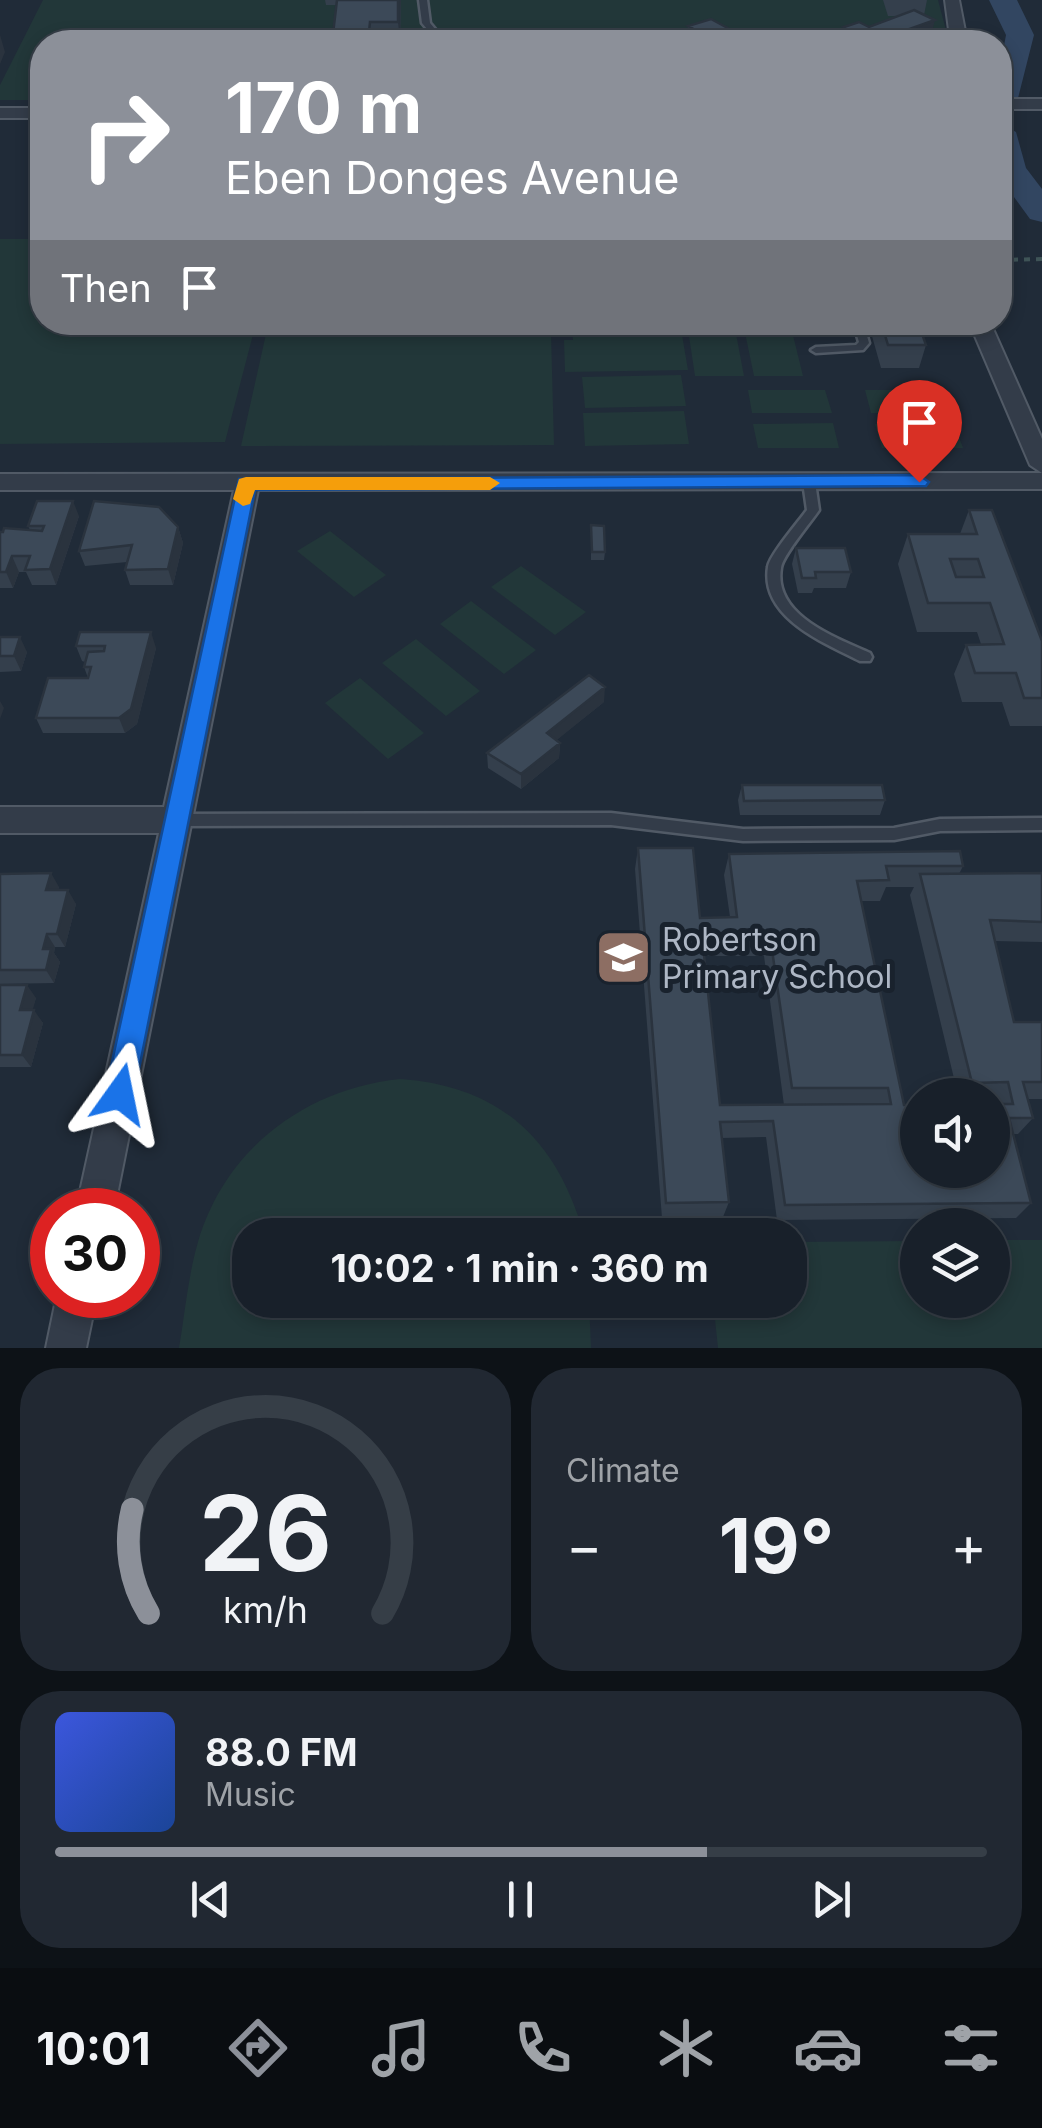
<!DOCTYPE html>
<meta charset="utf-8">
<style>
body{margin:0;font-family:Inter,sans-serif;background:#212832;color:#f1f3f6;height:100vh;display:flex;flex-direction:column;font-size:38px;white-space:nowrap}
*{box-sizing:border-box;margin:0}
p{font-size:32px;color:#9fa3a8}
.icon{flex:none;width:55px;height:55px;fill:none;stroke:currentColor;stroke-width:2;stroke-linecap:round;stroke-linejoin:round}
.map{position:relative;height:1348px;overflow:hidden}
.details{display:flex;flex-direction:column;gap:20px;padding:20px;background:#0d1217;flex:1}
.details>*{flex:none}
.guide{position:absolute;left:30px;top:30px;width:982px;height:305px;border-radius:40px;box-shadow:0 5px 15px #0003,0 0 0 2px #363e47;background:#8c9099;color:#fff;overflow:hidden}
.fabs{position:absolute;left:900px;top:1078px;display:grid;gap:20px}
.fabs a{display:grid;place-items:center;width:110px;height:110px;border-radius:50%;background:#18202a;box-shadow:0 5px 15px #0003,0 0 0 2px #363e47;font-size:50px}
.speed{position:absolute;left:30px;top:1188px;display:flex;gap:20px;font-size:50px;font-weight:700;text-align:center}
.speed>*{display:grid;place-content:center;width:130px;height:130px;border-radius:50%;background:#18202a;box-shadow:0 5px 15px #0003,0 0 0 2px #363e47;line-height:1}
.speed .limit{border:15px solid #d22;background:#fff;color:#111}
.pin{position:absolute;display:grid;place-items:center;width:85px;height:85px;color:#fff;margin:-102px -42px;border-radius:50% 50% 50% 0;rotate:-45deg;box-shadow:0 0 10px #0007}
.pin .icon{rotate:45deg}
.me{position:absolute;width:110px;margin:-55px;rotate:12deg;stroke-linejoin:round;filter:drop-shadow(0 0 8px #0008)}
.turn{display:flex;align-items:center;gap:35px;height:210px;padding:0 30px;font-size:45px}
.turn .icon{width:130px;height:130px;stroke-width:2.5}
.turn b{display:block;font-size:70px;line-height:85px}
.then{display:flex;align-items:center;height:95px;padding:0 30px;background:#0003;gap:20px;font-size:38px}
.big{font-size:75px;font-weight:700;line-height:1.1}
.details .widget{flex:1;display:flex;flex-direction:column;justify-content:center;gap:15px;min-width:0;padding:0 35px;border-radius:40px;background:#212832}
.details .dial{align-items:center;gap:0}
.dial svg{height:260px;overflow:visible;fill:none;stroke:#363e47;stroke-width:7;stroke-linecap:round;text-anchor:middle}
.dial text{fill:#f1f3f6;stroke:none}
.song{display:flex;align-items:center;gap:30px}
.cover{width:120px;height:120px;border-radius:15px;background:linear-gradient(135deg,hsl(230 70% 55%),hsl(220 70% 35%))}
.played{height:10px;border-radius:5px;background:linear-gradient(90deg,#8c9099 70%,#363e47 70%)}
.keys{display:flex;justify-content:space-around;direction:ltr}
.heat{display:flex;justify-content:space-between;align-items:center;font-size:55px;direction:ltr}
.details .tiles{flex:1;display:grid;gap:20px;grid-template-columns:1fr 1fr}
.widget:last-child{grid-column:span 2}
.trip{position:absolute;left:232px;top:1218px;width:575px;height:100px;border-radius:40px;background:#18202a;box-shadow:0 5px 15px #0003,0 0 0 2px #363e47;font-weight:700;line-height:100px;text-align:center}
.tab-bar{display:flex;height:160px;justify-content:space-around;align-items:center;background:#0a0d11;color:#9fa3a8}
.tab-bar .icon{width:70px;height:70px}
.tab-bar .on{color:#8c9099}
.tab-bar b{font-size:45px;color:#f1f3f6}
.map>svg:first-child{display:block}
.green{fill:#223739}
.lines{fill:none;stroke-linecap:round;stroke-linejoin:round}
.river{fill:#324661;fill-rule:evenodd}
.service-casing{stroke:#515a66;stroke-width:5}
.minor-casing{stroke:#515a66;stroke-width:4}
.path{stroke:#3f5457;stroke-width:4;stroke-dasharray:6 6;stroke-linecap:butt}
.service{fill:#333c49;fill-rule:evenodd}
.minor{fill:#333c49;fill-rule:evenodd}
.wall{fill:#343f4c;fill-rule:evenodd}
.shaded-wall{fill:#2a333e}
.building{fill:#3c4958;stroke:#2a333e;stroke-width:2.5;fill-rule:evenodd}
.route{fill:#1a73e8;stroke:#114b97;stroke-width:2.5}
.slow{fill:#f59e0b}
.labels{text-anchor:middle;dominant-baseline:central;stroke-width:10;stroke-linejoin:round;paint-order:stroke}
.poi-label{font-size:32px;fill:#aeb7c5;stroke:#19222d;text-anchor:start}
</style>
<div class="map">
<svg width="1042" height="1348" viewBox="0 0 1042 1348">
<rect width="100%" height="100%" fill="#202b38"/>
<!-- green -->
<path class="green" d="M43 0H938L947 34 925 42H42V100H0V85Z
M0 239H42V322L256 323 225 442 0 444Z
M561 323H680L688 370 565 372 564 340H573L572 330H562Z
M687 323H734L744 376H695Z
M743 323H790L803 376H754Z
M551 333 554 445 241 446 266 334Z
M681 375 686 406 585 408 582 377Z
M748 390H825L832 413H752Z
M865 390H942L951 413H871Z
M684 411 689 444 585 446 583 413Z
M833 423 839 448H758L753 424Z
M875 424H954L963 448H882Z
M330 531 386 575 354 597 297 551Z
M521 566 586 612 555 635 491 587Z
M471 601 536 650 504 674 440 624Z
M416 639 480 691 446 716 382 663Z
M360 678 424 733 388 759 325 703Z
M400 1079C500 1086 557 1139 584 1235H250V1300H589L591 1348H179C185 1313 188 1276 198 1242 225 1149 305 1089 400 1079Z
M993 1240H1042V1348H718L713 1300H790V1242L917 1241 918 1300H992Z"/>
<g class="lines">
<!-- river -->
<path class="river" d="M989 0H1017L1034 35 1015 110 1000 119V67L1006 35Z
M1000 123 1016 132 1026 168 1042 189V222L1030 219 1000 178Z"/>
<defs>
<path id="service" d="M419 0H427L430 23 446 42H438L422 23Z
M853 322H863L869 343 863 350 816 353 811 350 816 347 856 345 859 342Z
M809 478 815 482 819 510C811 522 782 556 781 568 773 616 837 638 870 653L872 657 870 661H860C825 643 760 618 768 567 769 556 799 521 807 510L803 482Z
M611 813 743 829 894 828 940 819 1042 818V830L940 831 894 840 743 841 611 825 177 826 172 824 169 820 172 816 177 814Z"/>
<path id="minor" d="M945 0H959L965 31 954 42H938L949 30Z
M1000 99H1042V109H1000Z
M0 108H42V118H0Z
M969 322H990L1042 439V473L1030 465Z
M1042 473V489L258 490 114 1210H76L159 833H0V807H164L234 490H0V474Z
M57 1295H97L86 1348H46Z"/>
</defs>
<!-- service casing -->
<use href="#service" class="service-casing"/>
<!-- minor casing -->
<use href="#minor" class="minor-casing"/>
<!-- path -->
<path class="path" d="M1000 260 1042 259"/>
<!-- service -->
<use href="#service" class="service"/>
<!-- minor -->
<use href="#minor" class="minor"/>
</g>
<!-- wall -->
<path class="wall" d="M325 0H401L400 42H332L337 5H326Z
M883 0H927L924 15 930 40 924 42H813V40L843 32 844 27H869L898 16H888Z
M688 26 733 42H690L686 40Z
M808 322H855L853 330H811Z
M868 322H918L926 345 919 368H881Z
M969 510 1042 641V726H1010L1002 702H962L954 674 966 645 981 644 977 632H917L898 564 908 534H960Z
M79 516 56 585H32L26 572H19L13 588H0V532L30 530 28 526Z
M178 527 183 543 173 585H130L125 570 127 562 85 566 79 551Z
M591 533 605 552 604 560H591Z
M796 548 851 572 846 588H814L812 593H798L792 564Z
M0 637 27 652 21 671 0 672Z
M76 646 156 648 137 724 125 733H43L36 718 88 678 84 667 85 662 82 661Z
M604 702 556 740 560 743 559 758 521 789 488 768 487 753Z
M742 785 885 800 880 815H740L738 800Z
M638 848 700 918 730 917 724 875 729 854 963 866 959 874 1042 873V942L994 941 1014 1022H1042V1099H1028L1033 1118 1018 1134H1013L1031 1203 1016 1218 777 1220 766 1137 722 1138 729 1202 723 1217 662 1218 635 869ZM886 887H914L910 895 958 1095H992V1100H994L995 1104 904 1105 861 901H880ZM704 956H764L784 1105H720Z
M0 874 59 887 58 890 76 904 65 947H55L54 953 60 962 54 983 0 984Z
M0 985 36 998 32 1010 43 1023 31 1067H0Z"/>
<!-- shaded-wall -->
<path class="shaded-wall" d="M398 0H401L400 42 398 22Z
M935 20 930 40 924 42H873Z
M735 32 733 42H701V41Z
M0 35 5 52 0 64Z
M73 501 79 516 56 585 50 569Z
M178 527 183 543 173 585 168 569Z
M12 556 19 572 13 588 6 572Z
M151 632 156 648 137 724 125 733 119 718Z
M20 637 27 652 21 671 14 656Z
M605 687 604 702 547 748V733Z
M0 701 4 708 0 719Z
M560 743 559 758 521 789V774Z
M51 873 59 887 54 904 46 890Z
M68 890 76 904 65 947 57 934Z
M47 934 55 947 54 953 60 962 54 983 46 970 43 949Z
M27 985 36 998 29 1023 20 1010Z
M34 1010 43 1023 31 1067 22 1055Z"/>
<!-- building -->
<path class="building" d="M337 0H398V22H370L368 42H332Z
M914 10 935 20 873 42H818L813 40 851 30 844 27 859 22 869 27Z
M711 19 735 32 701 41 691 35 699 32 688 26Z
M881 322H918L926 345H888Z
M37 501H73L50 569 25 570 30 556H12L6 572H0V532H3L4 528 42 531 44 526H28Z
M94 501 159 507 178 527 168 569 125 570 132 545 79 551Z
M969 510H992L1042 641V698H1024L1016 673H975L966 645 1004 644 990 603H928L908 534H977ZM950 559H978L984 577H956Z
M591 525 604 526 605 552H592Z
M796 548H845L851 572H815L816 578H802Z
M80 632H151L131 709 119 718H36L48 678H88L91 667H84L88 652 104 651 105 646H76Z
M0 637H20L14 656H0Z
M589 675 605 687 547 733 560 743 521 774 487 753Z
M742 785H882L885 800 744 801Z
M638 848H693L700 918 737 917 729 854 960 851 963 866H886L889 880 857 881 904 1105H918V1170H992V1104H1013L1008 1082 972 1083 920 874 1042 873V922L990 920 1014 1022H1042V1082H1023L1033 1118H1009L1031 1203 785 1205 773 1121 720 1122 729 1202 666 1203ZM702 936H770L792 1088H888L891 1104 720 1105Z
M51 873 46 890H68L57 934H47L43 949H51L46 970H0V874Z
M0 985H27L20 1010H34L22 1055H0Z"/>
<!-- route -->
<path class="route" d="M919 475 929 482 926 486 255 490 134 1094 130 1104 120 1108 109 1104 105 1094 239 479Z"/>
<!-- slow -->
<path class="slow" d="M246 477H490L500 483 490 490H255L250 504 243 506 233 499 239 479Z"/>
<!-- icons -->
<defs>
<symbol id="school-square" viewBox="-11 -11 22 22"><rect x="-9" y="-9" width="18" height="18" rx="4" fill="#8d6e63" stroke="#19222d"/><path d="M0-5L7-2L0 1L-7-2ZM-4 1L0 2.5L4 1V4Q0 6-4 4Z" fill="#fff"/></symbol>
</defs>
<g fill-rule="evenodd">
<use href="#school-square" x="592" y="926" width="63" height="63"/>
</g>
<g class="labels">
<!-- poi labels -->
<g class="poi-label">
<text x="662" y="939">Robertson<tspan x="662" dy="37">Primary School</tspan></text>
</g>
</g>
</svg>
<div class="fabs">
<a><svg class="icon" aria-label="sound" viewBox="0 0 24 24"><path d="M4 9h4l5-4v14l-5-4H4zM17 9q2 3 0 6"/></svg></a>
<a><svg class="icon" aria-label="layers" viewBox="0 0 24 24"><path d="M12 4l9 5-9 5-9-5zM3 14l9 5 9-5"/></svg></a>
</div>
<div class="speed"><div class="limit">30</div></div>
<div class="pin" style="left:919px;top:482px;background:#d93025"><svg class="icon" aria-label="arrive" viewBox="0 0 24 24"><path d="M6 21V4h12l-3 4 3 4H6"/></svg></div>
<svg class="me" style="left:120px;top:1094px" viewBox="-20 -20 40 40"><path d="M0-17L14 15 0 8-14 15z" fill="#1a73e8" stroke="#fff" stroke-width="4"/></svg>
<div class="trip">10:02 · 1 min · 360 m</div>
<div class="guide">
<div class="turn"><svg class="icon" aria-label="right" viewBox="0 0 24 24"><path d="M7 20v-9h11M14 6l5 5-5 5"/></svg><div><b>170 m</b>Eben Donges Avenue</div></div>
<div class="then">Then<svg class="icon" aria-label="arrive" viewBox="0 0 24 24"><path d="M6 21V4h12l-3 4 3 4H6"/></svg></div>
</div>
</div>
<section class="details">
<div class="tiles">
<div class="widget dial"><svg viewBox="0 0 100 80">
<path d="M14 69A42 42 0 1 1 86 69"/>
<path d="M14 69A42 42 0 0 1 9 37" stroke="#8c9099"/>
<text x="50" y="56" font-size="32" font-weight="700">26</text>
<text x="50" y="72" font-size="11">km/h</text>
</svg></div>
<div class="widget"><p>Climate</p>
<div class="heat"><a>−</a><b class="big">19°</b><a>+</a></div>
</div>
<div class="widget">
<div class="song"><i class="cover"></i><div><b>88.0 FM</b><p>Music</p></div></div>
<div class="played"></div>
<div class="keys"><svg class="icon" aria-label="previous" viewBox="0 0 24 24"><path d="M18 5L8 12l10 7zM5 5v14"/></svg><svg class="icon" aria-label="pause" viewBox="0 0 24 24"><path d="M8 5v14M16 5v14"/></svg><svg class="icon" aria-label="next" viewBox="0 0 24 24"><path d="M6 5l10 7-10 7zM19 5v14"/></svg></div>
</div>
</div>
</section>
<nav class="tab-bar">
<b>10:01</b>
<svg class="icon on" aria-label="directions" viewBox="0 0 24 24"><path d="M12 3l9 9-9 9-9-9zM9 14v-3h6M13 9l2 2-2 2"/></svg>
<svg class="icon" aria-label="music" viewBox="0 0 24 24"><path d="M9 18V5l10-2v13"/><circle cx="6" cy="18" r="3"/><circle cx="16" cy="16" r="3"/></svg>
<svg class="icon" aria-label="phone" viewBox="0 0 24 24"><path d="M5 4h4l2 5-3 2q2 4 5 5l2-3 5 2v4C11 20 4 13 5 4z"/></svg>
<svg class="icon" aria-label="climate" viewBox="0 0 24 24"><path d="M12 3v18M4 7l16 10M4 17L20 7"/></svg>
<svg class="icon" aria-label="car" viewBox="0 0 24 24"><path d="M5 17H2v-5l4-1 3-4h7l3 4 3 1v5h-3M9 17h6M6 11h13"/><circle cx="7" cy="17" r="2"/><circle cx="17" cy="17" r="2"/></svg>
<svg class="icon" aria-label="filters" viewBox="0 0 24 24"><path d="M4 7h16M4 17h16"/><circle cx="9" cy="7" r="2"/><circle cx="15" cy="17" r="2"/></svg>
</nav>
